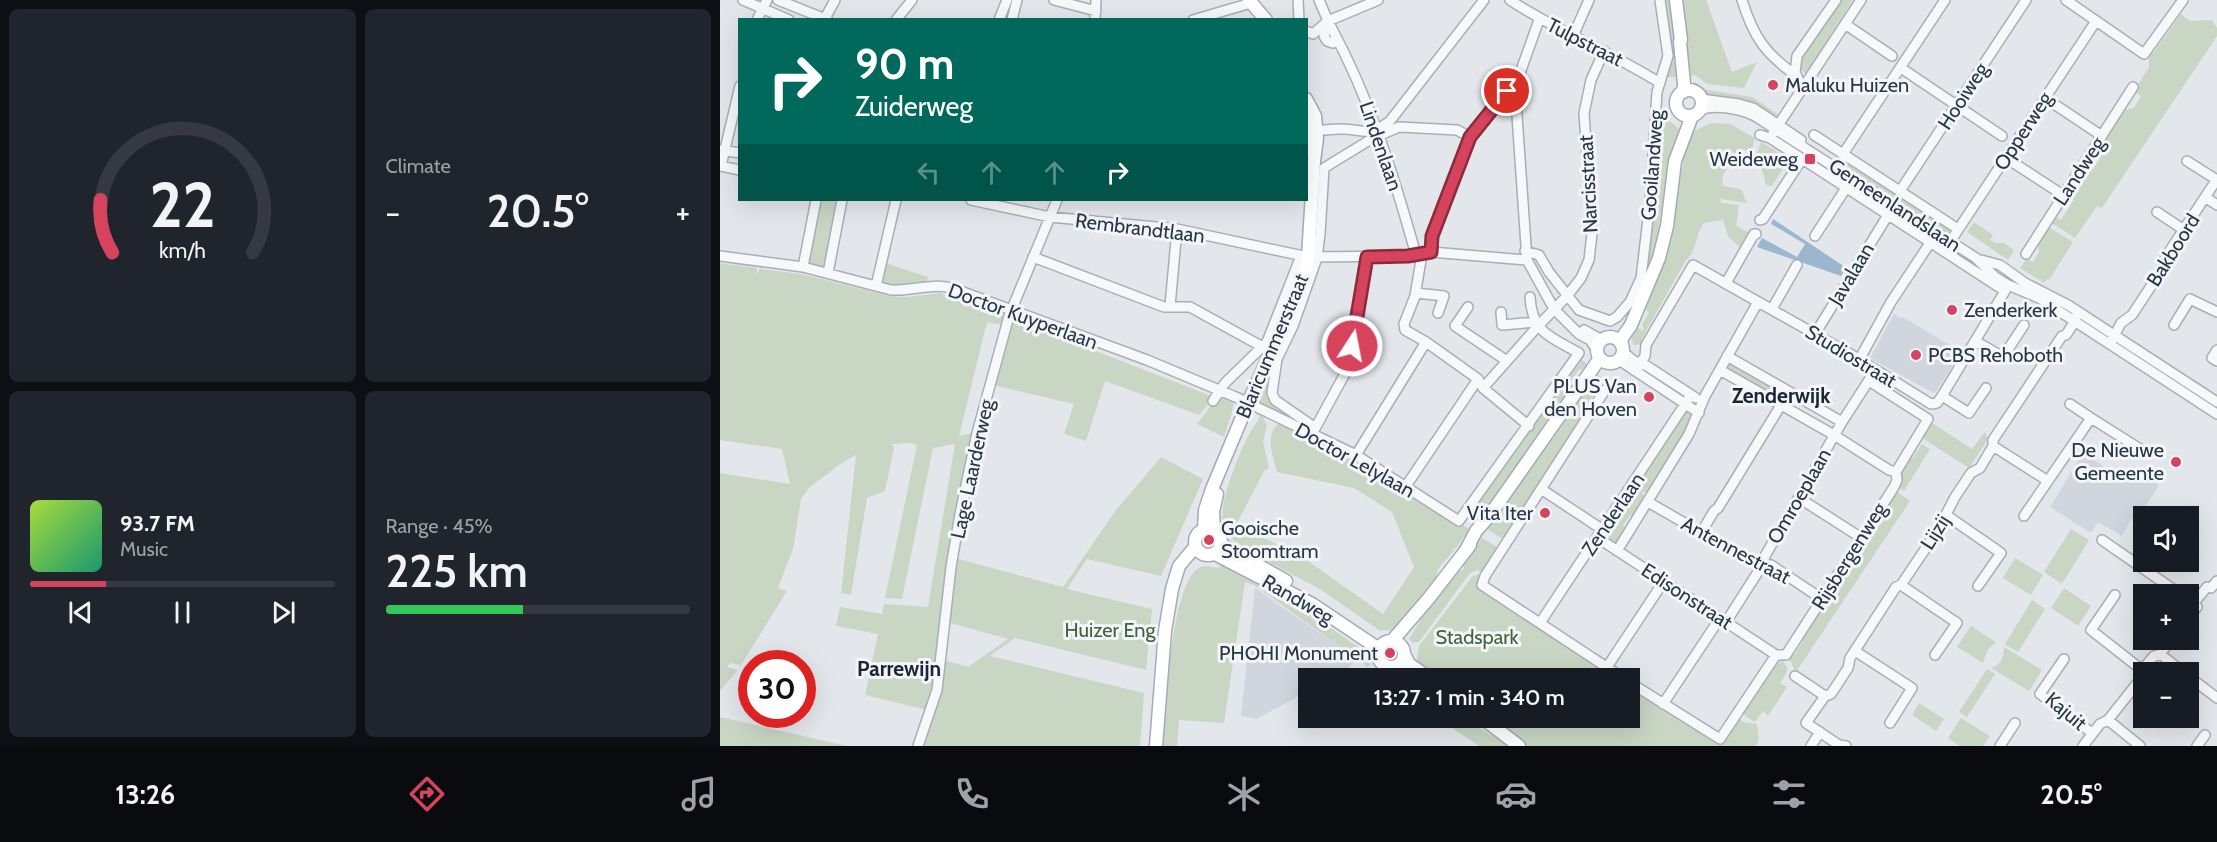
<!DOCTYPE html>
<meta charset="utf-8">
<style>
body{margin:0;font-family:Cabin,sans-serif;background:#20242c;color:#f1f3f6;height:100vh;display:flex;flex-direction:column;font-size:22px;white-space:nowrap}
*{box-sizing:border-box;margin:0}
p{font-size:20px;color:#9ea1a6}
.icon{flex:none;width:33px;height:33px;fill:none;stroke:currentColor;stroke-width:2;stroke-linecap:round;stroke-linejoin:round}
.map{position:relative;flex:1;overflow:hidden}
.drawer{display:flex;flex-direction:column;gap:9px;padding:9px;background:#0d0f14;width:720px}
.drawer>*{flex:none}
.top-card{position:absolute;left:18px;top:18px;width:570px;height:183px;border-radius:0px;box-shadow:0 6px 24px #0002;background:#00695c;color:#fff;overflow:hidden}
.fabs{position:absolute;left:1413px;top:506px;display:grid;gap:12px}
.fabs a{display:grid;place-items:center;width:66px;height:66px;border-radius:0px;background:#171b24;box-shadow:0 6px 24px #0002;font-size:30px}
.speed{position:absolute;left:18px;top:650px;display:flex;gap:12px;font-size:30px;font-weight:700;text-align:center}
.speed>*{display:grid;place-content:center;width:78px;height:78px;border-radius:50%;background:#171b24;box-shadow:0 6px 24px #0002;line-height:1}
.speed .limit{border:9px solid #d22;background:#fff;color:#111}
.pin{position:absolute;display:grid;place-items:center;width:51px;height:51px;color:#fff;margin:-26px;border:3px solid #fff;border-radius:50%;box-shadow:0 2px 6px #0007}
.me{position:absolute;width:66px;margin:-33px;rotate:11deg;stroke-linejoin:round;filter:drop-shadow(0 0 4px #0008)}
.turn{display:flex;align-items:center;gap:21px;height:126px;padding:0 18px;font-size:27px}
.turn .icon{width:78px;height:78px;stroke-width:2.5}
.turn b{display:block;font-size:42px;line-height:51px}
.lanes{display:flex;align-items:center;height:57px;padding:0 18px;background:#0003;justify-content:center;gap:30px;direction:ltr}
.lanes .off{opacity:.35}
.big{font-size:45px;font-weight:600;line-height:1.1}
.drawer .widget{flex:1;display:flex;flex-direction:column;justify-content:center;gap:9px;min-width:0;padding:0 21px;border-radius:9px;background:#20242c}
.drawer .dial{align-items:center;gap:0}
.dial svg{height:156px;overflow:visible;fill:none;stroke:#363941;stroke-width:7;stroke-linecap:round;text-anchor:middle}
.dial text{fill:#f1f3f6;stroke:none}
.song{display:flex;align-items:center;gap:18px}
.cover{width:72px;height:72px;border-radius:9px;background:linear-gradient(135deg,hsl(80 70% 55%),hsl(160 70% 35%))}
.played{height:6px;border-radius:3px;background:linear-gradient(90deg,#d6435d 25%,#363941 25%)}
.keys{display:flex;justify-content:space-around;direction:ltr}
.heat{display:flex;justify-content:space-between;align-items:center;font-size:33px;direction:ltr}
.charge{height:9px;border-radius:4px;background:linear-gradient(90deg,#34c759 45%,#363941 0)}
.drawer .tiles{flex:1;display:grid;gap:9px;grid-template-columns:repeat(2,1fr)}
.trip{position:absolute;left:578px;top:668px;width:342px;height:60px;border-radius:0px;background:#171b24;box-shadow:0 6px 24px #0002;font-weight:600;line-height:60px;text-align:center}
.tabs{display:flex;height:96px;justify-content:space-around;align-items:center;background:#090b0e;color:#9ea1a6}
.tabs .icon{width:42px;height:42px}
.tabs .current{color:#d6435d}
.tabs b{font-size:27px;color:#f1f3f6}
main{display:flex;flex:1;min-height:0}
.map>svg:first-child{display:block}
.built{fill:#d1d6de}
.green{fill:#c9d6c4}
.water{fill:#9cb6cd}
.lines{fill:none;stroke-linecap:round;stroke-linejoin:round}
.minor-casing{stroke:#a8aeb7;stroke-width:12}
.major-casing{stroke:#a2abb8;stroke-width:15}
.minor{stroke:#f6f8fa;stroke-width:9}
.major{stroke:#fff;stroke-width:12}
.route-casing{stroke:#8b2c3c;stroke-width:15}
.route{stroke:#d6435d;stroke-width:10}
.poi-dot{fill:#d6435d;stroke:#f3f6f9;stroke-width:2}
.labels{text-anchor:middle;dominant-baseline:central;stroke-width:6;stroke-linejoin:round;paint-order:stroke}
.street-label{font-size:20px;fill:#2a3545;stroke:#f3f6f9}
.poi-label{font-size:20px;fill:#2a3545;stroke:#f3f6f9;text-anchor:end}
.park-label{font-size:20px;fill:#406236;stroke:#f3f6f9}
.neighbourhood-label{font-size:21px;font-weight:bold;fill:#1c2536;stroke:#f3f6f9}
</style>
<main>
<section class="drawer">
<div class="tiles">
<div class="widget dial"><svg viewBox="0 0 100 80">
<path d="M14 69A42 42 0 1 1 86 69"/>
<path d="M14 69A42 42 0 0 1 8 42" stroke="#d6435d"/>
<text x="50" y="56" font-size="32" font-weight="700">22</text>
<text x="50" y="72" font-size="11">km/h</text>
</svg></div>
<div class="widget"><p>Climate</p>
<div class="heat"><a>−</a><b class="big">20.5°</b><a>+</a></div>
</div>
<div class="widget">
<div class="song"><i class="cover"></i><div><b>93.7 FM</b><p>Music</p></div></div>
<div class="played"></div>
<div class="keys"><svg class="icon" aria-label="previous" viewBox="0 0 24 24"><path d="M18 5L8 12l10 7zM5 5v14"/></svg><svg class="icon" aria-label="pause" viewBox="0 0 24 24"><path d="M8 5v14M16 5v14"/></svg><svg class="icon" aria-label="next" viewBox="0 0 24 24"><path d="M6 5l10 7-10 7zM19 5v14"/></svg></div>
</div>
<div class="widget"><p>Range · 45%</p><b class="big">225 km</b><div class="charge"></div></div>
</div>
</section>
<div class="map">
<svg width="1497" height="746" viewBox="0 0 1497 746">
<rect width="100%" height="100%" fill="#e3e7ec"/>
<!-- built -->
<path class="built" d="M1174 314 1181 318 1183 317 1241 352 1216 392 1213 393 1150 358Z
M1363 453 1405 480 1415 466 1436 479 1435 483 1439 485 1416 521 1411 519 1402 536 1378 522 1371 533 1330 507Z
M535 588 637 659 624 673 614 678H588V691L536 719 521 716Z"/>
<!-- green -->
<path class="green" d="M942 0H950L961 77H945Z
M959 0H986L1012 72 1037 62 1024 88 987 84 975 75 971 76Z
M1118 0H1133L1098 54 1087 75 1079 68 1080 56Z
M1461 14 1470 21 1492 20 1497 28V36L1382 208 1377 206 1355 238 1330 222 1334 216 1341 220 1354 200 1348 196 1368 166 1373 169 1380 159 1375 156 1405 110 1414 108 1421 96 1414 91 1429 67V55L1434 52Z
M975 82 987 90 1032 97 1059 115 1054 117 984 97 973 83Z
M938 120 950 121 959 129 947 171 936 246 923 282Z
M991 123 1010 124 1035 138 1032 151 1024 150C1015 160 999 171 1003 186L1021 189 1027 203 1000 199 1001 203 1019 205 1016 226 1030 233 1021 249 1008 236 1003 220 984 223C975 235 977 251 966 260L922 338 926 341 923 344 914 345 910 335 918 328 923 331 924 329 922 325 929 312 926 310 931 287 949 237 969 131 972 132Z
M1041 142 1069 159 1052 186 1046 185 1041 167 1044 155 1037 153Z
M1128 161 1231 229 1228 234 1145 182 1126 165Z
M99 200H118L104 269 84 265Z
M1254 222 1273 235 1270 240 1275 243H1284L1294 250 1288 260 1247 232Z
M1327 226 1353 242 1329 280 1327 279 1324 283 1300 268 1307 258 1313 262 1319 252 1318 241Z
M0 263 37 268V275L40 269 82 274 169 296 187 297 220 293 284 316 283 325 267 322 239 436 253 433 215 691 207 710 145 695 158 634 116 626 120 607 162 614 164 604 208 607 235 444 213 448 182 599 165 598 197 445 189 443 172 444 174 448 165 491 147 498 131 595 121 593 136 455 119 465 90 487 81 499 73 549 58 588 67 591 21 665 10 663 7 667 18 670 0 691V473L70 484 62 449 0 440Z
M165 263 208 277 206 283 176 288 164 284 162 277Z
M292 316 368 344V348L494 397 479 415 385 381 366 441 344 434 354 404 273 385Z
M556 352 549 397 552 402 587 427 540 405 537 398Z
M860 359 866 363V366L861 370 859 369 844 392 847 394 843 403 756 525 746 518 860 363Z
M1009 362 1068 395 1064 402 1005 370V366Z
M877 374 884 379 859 417 862 420 785 536 781 538 766 528 851 407 863 395Z
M500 394 514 399 512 412 504 437 477 424Z
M964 411 972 414 973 418 929 495 924 491 922 494 928 498 915 518 910 515 903 526 907 530 899 543 897 541 895 544 886 537V534Z
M541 414 547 425 543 441 549 468 544 471 516 525 581 556 663 614 694 567 672 512 634 488 557 472C553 455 544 436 559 423L632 456 749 529 737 547 733 549 734 550 718 569 715 582 677 631 659 630 600 589 522 548C513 540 506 534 503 522 499 502 518 457 527 438 531 430 537 423 541 414Z
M1212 423 1252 449 1265 432 1268 439 1249 468 1202 438Z
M1202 444 1210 449 1184 491 1179 487 1182 479 1180 470 1189 456 1193 458Z
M441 457 483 479 441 576 367 559 347 589 432 609 426 670 295 638 270 656 424 693 420 746H201L224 660 248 667 288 639 227 622 235 558 343 587 396 510Z
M1176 491 1190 501 1076 672 1068 657 1071 652 1075 654 1083 641 1079 639 1129 562 1134 564 1143 550 1139 547 1150 531 1154 533 1166 515 1162 512Z
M1351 529 1369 540 1342 584 1324 572Z
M762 538 779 548 763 573 757 570 750 573 699 642 693 643 689 639 710 604 722 592 739 571 743 570 744 567 743 566Z
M1295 558 1323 575 1311 595 1283 578Z
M505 563 518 573 566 597 654 658 648 667 534 585 525 582 504 723 459 720 457 746H443C445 711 451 591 476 570 483 564 490 567 498 568Z
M758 574 760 577 759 582 897 678H715L696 664 699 646 752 577Z
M1344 588 1371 606 1358 626 1331 608Z
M1312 600 1325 609 1298 652 1285 644Z
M1251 626 1276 642 1268 649 1263 663 1237 647Z
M1284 647 1322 670 1309 691 1271 668C1281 665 1284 657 1284 647Z
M1063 661 1068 670 1060 683 1067 687 1048 716 1043 711 1035 722 1021 713 1053 665Z
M1267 669 1275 674 1247 717 1239 712Z
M909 685 1000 743 1018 718 1023 722 1037 724 1039 739 1036 746H807L766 717H909Z
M1199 703 1224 719 1216 731 1192 715Z
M0 717 127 746H0Z
M716 717H741L790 746H759Z
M1241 718 1270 736 1263 746H1240L1228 738Z"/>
<!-- water -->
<path class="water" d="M1053 219 1122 265 1125 270 1121 276 1037 247 1042 238 1077 257 1085 244 1051 224Z"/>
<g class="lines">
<defs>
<path id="minor" d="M23 0 69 20
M58 0 108 20
M334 0 376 11
M578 0 579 20
M790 0C838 32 891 52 940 83
M1022 0C1033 36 1045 54 1077 76
M1346 0 1424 54 1463 0
M37 20 47 0
M104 20 115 0
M176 20 192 0
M279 20 287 0
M292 20 297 0
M375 20 376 0
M473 20 531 3
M819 20 795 87 807 260 834 309 859 334 870 340 877 350
M608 21 658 0
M1125 24 1172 56
M586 31 593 34 608 21 599 0
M853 36 869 0
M618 40 613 43 607 41 604 36 605 31 611 27C650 99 674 176 696 255
M1181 68 1282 136
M1082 87 1075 73 1077 56 1116 0
M1325 98 1382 136
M981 99 1019 104 1033 108 1081 140
M980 110C996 104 1020 109 1035 116L1256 258 1274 276 1288 285 1319 298 1497 414
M590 130C600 131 609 129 619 129 643 128 646 139 670 121L764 0
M1053 133 1141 0
M1040 135 1050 138 1285 291
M1094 135 1238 229
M1 150 20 153
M1123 154 1225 0
M1286 158 1343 195
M1467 161 1497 180
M0 166 20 170
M1 166 20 86
M1180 191 1306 0
M1485 197 1497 205
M251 200 330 217 457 229 588 257 688 256 711 252 807 260
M1437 212 1464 230
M1040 220 1043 219 1082 159
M1095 236 1126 188
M1230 242 1376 21
M805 251 819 255 829 272 859 310 890 321 897 317 910 302 921 278 930 202 937 92 948 56 940 0
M711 252 712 236 750 137
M702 254 695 296 684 324 685 330 706 342 758 379 763 388 809 426
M1306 254 1413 87
M0 256 83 267 171 290C192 291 211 283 232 288L427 360 518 398 636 455 739 521 859 353C831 337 812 333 810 297
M313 257 444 307H470L541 346
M1261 260 1280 265 1305 283 1348 305 1497 402
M83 267 96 200
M108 273 122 200
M1006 283 1034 234H1036
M156 286 176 200
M696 293 724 296 718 313
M450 306 457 229
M748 307 735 326 787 361
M1052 309 1077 265
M781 312 782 325 816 322
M1454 325 1470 299 1497 312
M864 330 882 340
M1095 334 1168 215
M1392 340 1401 323 1412 315 1443 268 1445 258 1497 179
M1255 341 1283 357 1304 325
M1497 350 1492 358 1497 361
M903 352 914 361 927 366 976 398
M1007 356 1122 422
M899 360 979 413
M1139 360 1171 302 1210 243
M1000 370 1114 435 1169 470 1176 472
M915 371 925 356 926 345 973 265 1132 355 1211 404 1217 403 1222 396
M763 388 818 326 847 296 861 278 869 260 872 234 864 113 871 80 884 51
M1266 388 1249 413 1222 396 1288 286
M885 390 765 576 762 585 903 678
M493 401 505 383 547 342 581 256
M1350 404 1371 418
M592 434 591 425 555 400 552 393 557 359 573 326 597 258 600 234 604 168 653 138 679 127 737 130 750 137 787 91 795 87
M592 434 628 368 647 257
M1273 446 1328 481
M636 455 706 342
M686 486 758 379
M821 489 883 530
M1079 498 1140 537
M928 502 1034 563 1051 565 1102 599
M1226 515 1281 553 1258 586
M1304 516 1371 418 1425 452
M981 533 994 511 998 508 1061 405
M878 538 1056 655
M1382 540 1460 594
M897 551 969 434 985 396 1038 302
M1181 585 1237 623 1215 655
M1395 595 1371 630 1422 670
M1468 618 1477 607 1473 604 1487 587 1491 588 1497 581
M1006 622 1043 564 1045 556 1122 422 1151 377
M820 623 971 395
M1135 651 1192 688 1170 723
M1440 654 1463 672
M1344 659 1320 694 1372 733
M887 667 944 581
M1075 676 1105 696
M1468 676 1497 698
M909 682 1000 739 1056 655H1066L1174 487 1177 480 1176 472 1208 419 1149 381
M1105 696 1111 694 1128 668 1130 658 1176 587 1181 585 1218 530 1235 497 1251 473 1260 468 1273 446V440L1342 336 1346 335 1355 321 1358 312
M1105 696 1086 723 1119 745 1126 746
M943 704 1000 618
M1388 720 1420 746
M198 746 217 690 231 567 240 514 257 433 289 316 337 200
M1091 746 1100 732
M1280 746 1295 723
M1363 746 1380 724 1388 720 1419 681 1422 670 1434 656 1440 654 1452 639
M1477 746 1485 735"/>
<path id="major" d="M529 0 546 20
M956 0 961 40 960 42 964 84 963 92
M956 103a13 13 0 1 1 26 0a13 13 0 1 1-26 0Z
M586 122 591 154
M877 350a13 13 0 1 1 26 0a13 13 0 1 1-26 0Z
M901 344 902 338 911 325 939 258 947 226 955 161 972 116
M475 542a13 13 0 1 1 26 0a13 13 0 1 1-26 0Z
M484 529 485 510 492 489 528 403 583 280 588 257 594 161 597 138 595 116 586 99
M494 530 493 512 497 494
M501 544 566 581
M746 550 756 531 770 515 880 358
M495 554 592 604 659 649
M672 641 709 598 750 545
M658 654a13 13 0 1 1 26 0a13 13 0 1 1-26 0Z
M684 654 689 664 709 678
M676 666 691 678
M761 717 799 746
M436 746 445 631 452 589 459 566 475 547"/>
</defs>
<!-- minor casing -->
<use href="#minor" class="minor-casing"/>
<!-- major casing -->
<use href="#major" class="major-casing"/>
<!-- minor -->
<use href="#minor" class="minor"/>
<!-- major -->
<use href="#major" class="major"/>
</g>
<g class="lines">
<defs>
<path id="route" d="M632 346 647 257 688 256 711 252 712 236 750 137 787 91"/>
</defs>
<!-- route casing -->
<use href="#route" class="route-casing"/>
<!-- route -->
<use href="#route" class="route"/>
</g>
<!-- markers -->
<g class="poi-dot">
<circle cx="1053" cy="85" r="6"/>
<rect x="1084" y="153" width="12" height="12" rx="3"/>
<circle cx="1232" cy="310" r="6"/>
<circle cx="1196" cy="355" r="6"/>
<circle cx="929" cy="397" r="6"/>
<circle cx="1456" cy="462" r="6"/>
<circle cx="825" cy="513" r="6"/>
<circle cx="489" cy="540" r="6"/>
<circle cx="670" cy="653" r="6"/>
</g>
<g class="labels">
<!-- street labels -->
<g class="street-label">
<text transform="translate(865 42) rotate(27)">Tulpstraat</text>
<text transform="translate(1243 96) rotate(-57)">Hooiweg</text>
<text transform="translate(1303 131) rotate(-57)">Opperweg</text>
<text transform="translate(661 146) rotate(71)">Lindenlaan</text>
<text transform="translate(932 165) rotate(-86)">Gooilandweg</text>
<text transform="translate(1359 171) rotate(-57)">Landweg</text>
<text transform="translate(868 184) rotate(-93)">Narcisstraat</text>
<text transform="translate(1175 205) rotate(33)">Gemeenlandslaan</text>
<text transform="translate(420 228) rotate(7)">Rembrandtlaan</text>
<text transform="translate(1453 250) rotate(-58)">Bakboord</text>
<text transform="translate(1131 274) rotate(-59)">Javalaan</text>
<text transform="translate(303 316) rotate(20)">Doctor Kuyperlaan</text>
<text transform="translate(552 346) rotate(-67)">Blaricummerstraat</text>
<text transform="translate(1131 356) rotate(31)">Studiostraat</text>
<text transform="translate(635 460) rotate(29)">Doctor Lelylaan</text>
<text transform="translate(252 469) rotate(-78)">Lage Laarderweg</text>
<text transform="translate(1079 496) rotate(-60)">Omroeplaan</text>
<text transform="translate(893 514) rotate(-56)">Zenderlaan</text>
<text transform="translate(1215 532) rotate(-58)">Lijzij</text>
<text transform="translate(1016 550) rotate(28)">Antennestraat</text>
<text transform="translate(1129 556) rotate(-58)">Rijsbergenweg</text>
<text transform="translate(967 596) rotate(33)">Edisonstraat</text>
<text transform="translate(578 599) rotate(30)">Randweg</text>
<text transform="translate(1346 711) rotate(40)">Kajuit</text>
</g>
<!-- poi labels -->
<g class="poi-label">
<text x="1065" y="85" text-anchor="start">Maluku Huizen</text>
<text x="1078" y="159">Weideweg</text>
<text x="1244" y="310" text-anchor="start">Zenderkerk</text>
<text x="1208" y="355" text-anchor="start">PCBS Rehoboth</text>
<text x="917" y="386">PLUS Van<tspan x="917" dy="23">den Hoven</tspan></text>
<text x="1444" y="450">De Nieuwe<tspan x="1444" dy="23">Gemeente</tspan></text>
<text x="813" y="513">Vita Iter</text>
<text x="501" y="528" text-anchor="start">Gooische<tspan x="501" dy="23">Stoomtram</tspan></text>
<text x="658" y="653">PHOHI Monument</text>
</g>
<!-- park labels -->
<g class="park-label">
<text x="390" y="630">Huizer Eng</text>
<text x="757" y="637">Stadspark</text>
</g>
<!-- neighbourhood labels -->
<g class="neighbourhood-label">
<text x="1061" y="395">Zenderwijk</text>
<text x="179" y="668">Parrewijn</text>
</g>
</g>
</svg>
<div class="fabs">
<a><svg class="icon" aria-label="sound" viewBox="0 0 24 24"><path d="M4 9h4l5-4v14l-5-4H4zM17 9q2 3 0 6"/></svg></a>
<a>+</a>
<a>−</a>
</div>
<div class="speed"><div class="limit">30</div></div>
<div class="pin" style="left:787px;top:91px;background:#d93025"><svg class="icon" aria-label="arrive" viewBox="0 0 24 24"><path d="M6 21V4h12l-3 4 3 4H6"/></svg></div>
<svg class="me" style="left:632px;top:346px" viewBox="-20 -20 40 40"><circle r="17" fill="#d6435d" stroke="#fff" stroke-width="3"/><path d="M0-11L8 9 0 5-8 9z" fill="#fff"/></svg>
<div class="trip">13:27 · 1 min · 340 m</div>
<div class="top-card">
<div class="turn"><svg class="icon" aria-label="right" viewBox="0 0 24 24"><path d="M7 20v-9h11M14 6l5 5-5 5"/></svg><div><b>90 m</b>Zuiderweg</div></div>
<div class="lanes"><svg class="icon off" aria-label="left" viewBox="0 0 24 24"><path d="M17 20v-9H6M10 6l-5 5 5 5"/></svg><svg class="icon off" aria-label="ahead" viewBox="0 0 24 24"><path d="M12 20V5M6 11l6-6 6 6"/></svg><svg class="icon off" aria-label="ahead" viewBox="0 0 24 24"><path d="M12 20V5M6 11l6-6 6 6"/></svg><svg class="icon" aria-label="right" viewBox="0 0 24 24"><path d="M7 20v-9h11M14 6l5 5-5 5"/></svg></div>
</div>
</div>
</main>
<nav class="tabs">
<b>13:26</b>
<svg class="icon current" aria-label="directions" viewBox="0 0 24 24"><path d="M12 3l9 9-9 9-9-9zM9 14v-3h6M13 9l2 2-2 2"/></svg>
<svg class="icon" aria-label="music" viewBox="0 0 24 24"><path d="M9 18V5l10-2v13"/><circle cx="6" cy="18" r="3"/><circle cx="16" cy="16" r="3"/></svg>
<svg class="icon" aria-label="phone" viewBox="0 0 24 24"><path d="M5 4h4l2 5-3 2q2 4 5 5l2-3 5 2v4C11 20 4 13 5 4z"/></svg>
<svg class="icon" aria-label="climate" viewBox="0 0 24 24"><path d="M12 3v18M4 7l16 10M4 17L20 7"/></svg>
<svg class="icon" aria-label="car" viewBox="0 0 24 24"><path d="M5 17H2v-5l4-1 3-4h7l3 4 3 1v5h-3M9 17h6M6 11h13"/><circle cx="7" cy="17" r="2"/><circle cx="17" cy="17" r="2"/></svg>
<svg class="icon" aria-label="filters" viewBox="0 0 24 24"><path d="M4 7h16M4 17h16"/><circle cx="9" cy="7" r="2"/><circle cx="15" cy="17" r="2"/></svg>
<b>20.5°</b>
</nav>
